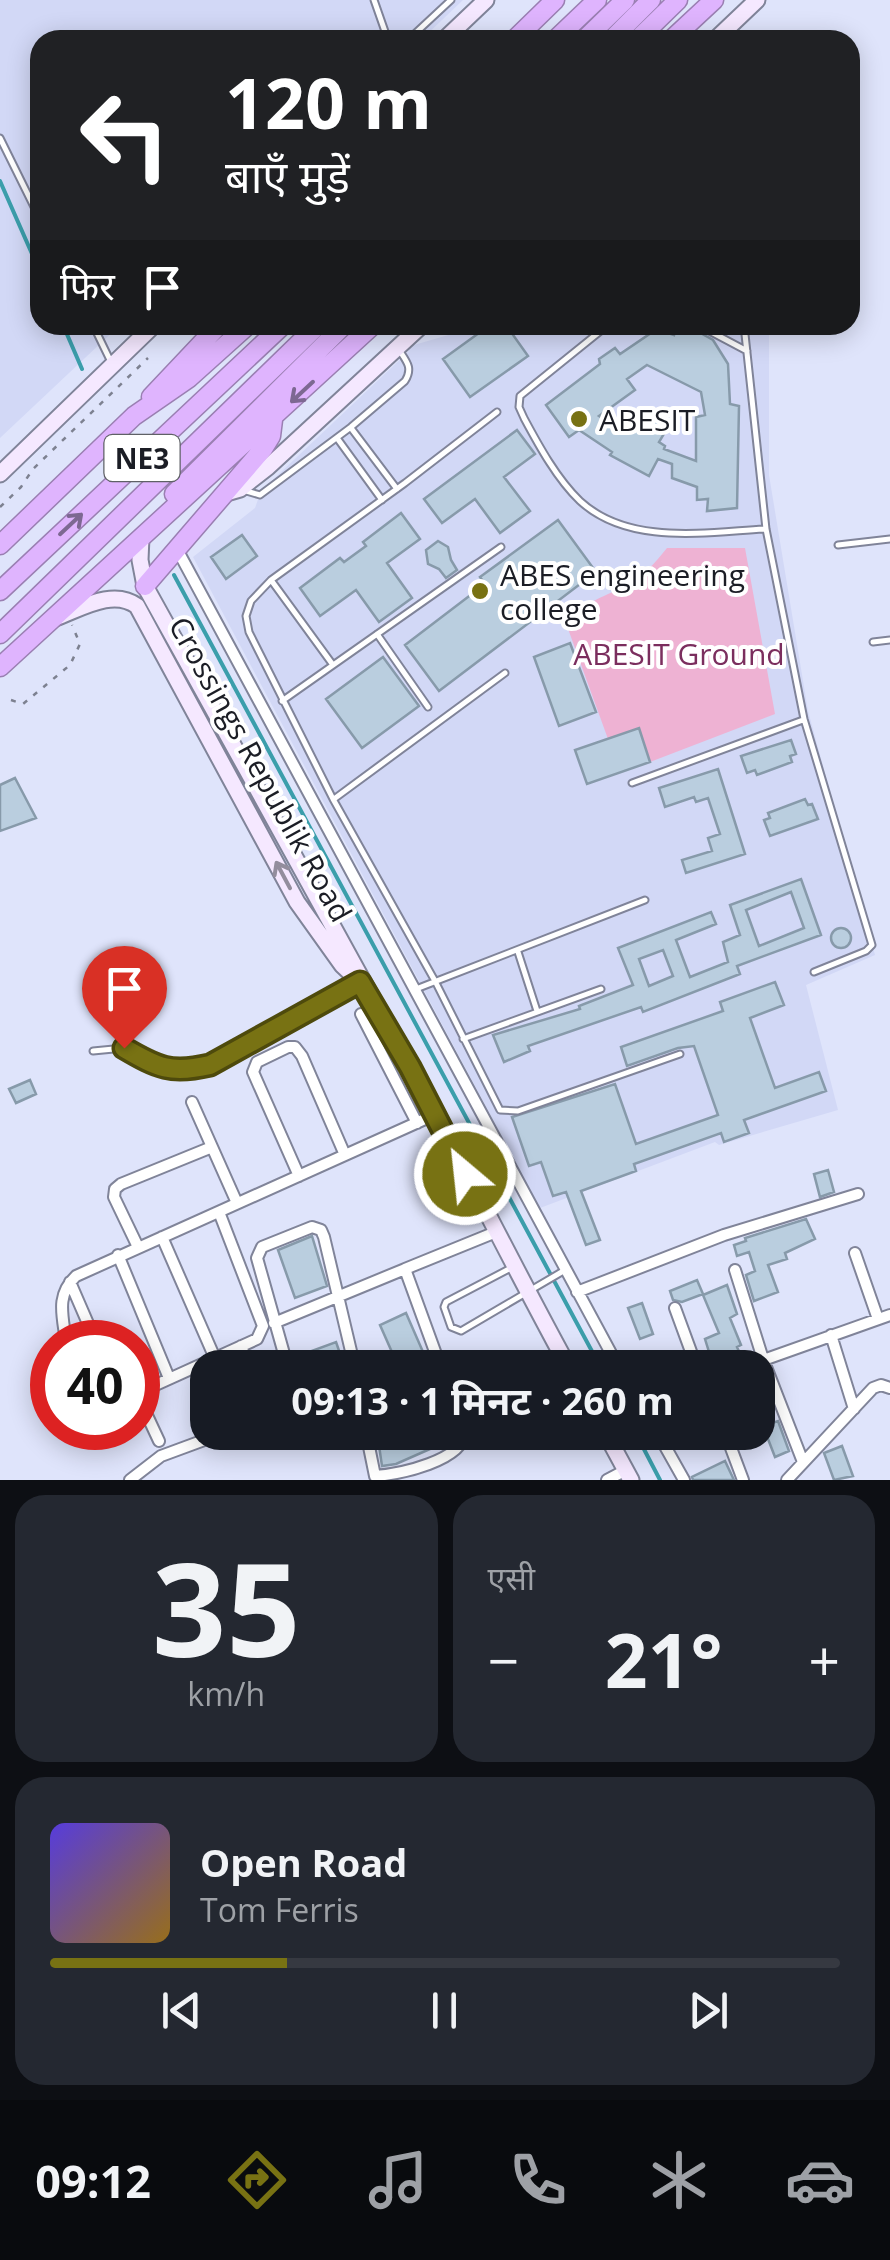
<!DOCTYPE html>
<html lang="hi">
<meta charset="utf-8">
<style>
body{margin:0;font-family:"Open Sans","Noto Sans Devanagari",sans-serif;background:#242831;color:#f1f3f6;height:100vh;display:flex;flex-direction:column;font-size:38px;white-space:nowrap}
*{box-sizing:border-box;margin:0}
p{font-size:32px;color:#9ea1a6}
.icon{flex:none;width:55px;height:55px;fill:none;stroke:currentColor;stroke-width:2;stroke-linecap:round;stroke-linejoin:round}
.map{position:relative;height:1480px;overflow:hidden}
.drawer{display:flex;flex-direction:column;gap:15px;padding:15px;background:#0d0f14;flex:1}
.drawer>*{flex:none}
.hud{position:absolute;left:30px;top:30px;width:830px;height:305px;border-radius:30px;box-shadow:0 5px 25px #0003;background:#202124;color:#fff;overflow:hidden}
.speed{position:absolute;left:30px;top:1320px;display:flex;gap:20px;font-size:50px;font-weight:700;text-align:center}
.speed>*{display:grid;place-content:center;width:130px;height:130px;border-radius:50%;background:#171b24;box-shadow:0 5px 25px #0003;line-height:1}
.speed .limit{border:15px solid #d22;background:#fff;color:#111}
.pin{position:absolute;display:grid;place-items:center;width:85px;height:85px;color:#fff;margin:-102px -42px;border-radius:50% 50% 50% 0;rotate:-45deg;box-shadow:0 0 10px #0007}
.pin .icon{rotate:45deg}
.me{position:absolute;width:110px;margin:-55px;rotate:332deg;stroke-linejoin:round;filter:drop-shadow(0 0 8px #0008)}
.turn{display:flex;align-items:center;gap:35px;height:210px;padding:0 30px;font-size:45px}
.turn .icon{width:130px;height:130px;stroke-width:2.5}
.turn b{display:block;font-size:70px;line-height:85px}
.then{display:flex;align-items:center;height:95px;padding:0 30px;background:#0003;gap:20px;font-size:38px}
.big{font-size:75px;font-weight:700;line-height:1.1}
.drawer .card{flex:1;display:flex;flex-direction:column;justify-content:center;gap:15px;min-width:0;padding:0 35px;border-radius:30px;background:#242831}
.drawer .dial{align-items:center;gap:0}
.dial b{font-size:130px;line-height:1}
.song{display:flex;align-items:center;gap:30px}
.cover{width:120px;height:120px;border-radius:15px;background:linear-gradient(135deg,hsl(250 70% 55%),hsl(40 70% 35%))}
.played{height:10px;border-radius:5px;background:linear-gradient(90deg,#787213 30%,#363941 30%)}
.keys{display:flex;justify-content:space-around;direction:ltr}
.heat{display:flex;justify-content:space-between;align-items:center;font-size:55px;direction:ltr}
.drawer .tiles{flex:1;display:grid;gap:15px;grid-template-columns:1fr 1fr}
.card:last-child{grid-column:span 2}
.trip{position:absolute;left:190px;top:1350px;width:585px;height:100px;border-radius:30px;background:#171b24;box-shadow:0 5px 25px #0003;font-weight:700;line-height:100px;text-align:center}
.tabs{display:flex;height:160px;justify-content:space-around;align-items:center;background:#090b0e;color:#9ea1a6}
.tabs .icon{width:70px;height:70px}
.tabs .current{color:#787213}
.tabs b{font-size:45px;color:#f1f3f6}
.map>svg:first-child{display:block}
.built{fill:#d2d8f6}
.green{fill:#eeb2d3}
.lines{fill:none;stroke-linecap:round;stroke-linejoin:round}
.stream{stroke:#3b9eab;stroke-width:4}
.building{fill:#bacedf;stroke:#879aaa;stroke-width:2.5;fill-rule:evenodd}
.lane-casing{stroke:#808499;stroke-width:9}
.street-casing{stroke:#808499;stroke-width:14}
.secondary-casing{stroke:#808499;stroke-width:19}
.highway-casing{stroke:#9a7fb2;stroke-width:21}
.path{stroke:#7d8190;stroke-width:2.5;stroke-dasharray:5 8;stroke-linecap:butt}
.lane{stroke:#fff;stroke-width:5}
.street{stroke:#fff;stroke-width:10}
.secondary{stroke:#f5e8ff;stroke-width:15}
.highway{stroke:#dfb4fe;stroke-width:18}
.oneway{stroke:#7d6892}
.oneway2{stroke:#938d9d}
.route-casing{stroke:#4e4a0c;stroke-width:25}
.route{stroke:#787213;stroke-width:18}
.poi-dot{fill:#787213;stroke:#fff;stroke-width:4}
.labels{text-anchor:middle;dominant-baseline:central;stroke-width:8;stroke-linejoin:round;paint-order:stroke}
.shield{fill:#fff;stroke:#5f6166;stroke-width:2.5}
.shield-label{font-size:28px;font-weight:bold;fill:#1b1d25}
.poi-label{font-size:30px;fill:#1b1d25;stroke:#fff;text-anchor:start}
.park-label{font-size:30px;fill:#7b2e5e;stroke:#fff}
.street-label{font-size:30px;fill:#1b1d25;stroke:#fff}
</style>
<div class="map">
<svg width="890" height="1480" viewBox="0 0 890 1480">
<rect width="100%" height="100%" fill="#dfe4fb"/>
<!-- built -->
<path class="built" d="M0 0H463L421 40H40V325H120L0 438Z
M483 325H769V475L808 711 875 955 806 985 838 1110 719 1145 715 1142 540 1208 193 557 255 508 261 491 409 351 407 347Z"/>
<!-- green -->
<path class="green" d="M667 548H745L775 714 650 762 608 739 567 626C580 603 602 598 625 586 643 577 655 563 667 548Z"/>
<g class="lines">
<!-- stream -->
<path class="stream" d="M0 181 40 272
M63 325 82 369
M174 575 601 1368
M635 1432 660 1480"/>
</g>
<!-- building -->
<path class="building" d="M490 325H506L528 356 470 397 443 359Z
M688 326 713 340 728 364 730 404 739 406 737 508 707 511 708 499 697 500V487L672 478V464L658 459 649 476 610 455 612 452 579 430 569 437 546 405 600 364 599 359 615 348 620 354 657 329 674 335 675 330ZM647 365 701 392 705 415 696 417V461L664 449 665 446 659 442 668 427 644 414 634 432 626 427 623 432 599 416 635 390 627 379Z
M517 430 535 454 504 477 530 511 500 533 475 499 442 523 424 499Z
M401 513 420 539 387 563 412 598 379 622 356 590 320 616 300 588 340 558 344 562 366 546 363 542Z
M558 520 596 572 439 691 405 645 485 584 480 577Z
M242 535 257 556 226 579 211 557Z
M438 541 448 547 451 560 457 570 446 578 439 569 428 564 426 550Z
M570 643 596 712 559 726 534 657Z
M383 657 419 706 362 748 326 699Z
M639 728 650 762 587 784 575 750Z
M791 740 796 754 790 756 792 762 757 775 755 770 747 773 741 756Z
M718 769 745 854 686 873 682 860 712 851 708 838 720 834 708 798 696 802 694 797 665 807 659 788Z
M15 778 36 818 0 831V785Z
M805 799 808 805 812 804 818 819 770 836 764 820 770 818 768 813Z
M801 879 821 935 737 966 740 974 643 1012 641 1007 528 1046 530 1051 504 1062 493 1035 580 1009 579 1006 633 985 618 948 711 912 716 924 676 940 690 977 728 962 723 942 740 935 730 905ZM791 892 804 928 759 946 746 910ZM663 950 673 976 649 986 639 959Z
M831 938a10 10 0 1 1 20 0a10 10 0 1 1-20 0Z
M775 982 784 1005 750 1018 775 1088 819 1072 826 1091 744 1120 749 1133 724 1142 721 1133 634 1164 636 1171 581 1191 600 1240 586 1245 566 1192 553 1196 541 1162 529 1166 512 1117 615 1084 636 1144 718 1115 694 1046 678 1048 627 1066 621 1047 723 1011 720 1002Z
M30 1080 36 1094 16 1103 9 1089Z
M828 1170 834 1192 820 1197 814 1174Z
M806 1219 815 1239 785 1253 787 1259 768 1265 778 1292 754 1301 746 1275 755 1271 749 1252 737 1256 734 1245 746 1241 745 1238Z
M312 1236 327 1286 295 1298 278 1250Z
M697 1280 703 1294 682 1302 673 1300 670 1291Z
M727 1285 737 1314 730 1318 741 1345 737 1347 742 1358 714 1368 705 1339 719 1333 703 1295Z
M642 1303 653 1334 640 1339 628 1308Z
M406 1313 430 1368H399L380 1325Z
M336 1342 345 1368H302L298 1356Z
M778 1421 789 1451 775 1457 763 1426Z
M377 1432H444L448 1441 396 1464 382 1466Z
M842 1446 853 1476 834 1480 824 1453Z
M725 1461 734 1480H693L692 1477Z"/>
<g class="lines">
<defs>
<path id="lane" d="M374 0 388 40
M408 40 451 0
M0 138 40 219
M93 325 111 362
M608 325 520 396 519 407 524 418C539 446 557 479 580 501 629 546 706 532 766 529
M698 325 747 351
M744 325 766 529 804 719 872 945 866 951 814 972
M497 412 405 483 271 580 251 601 246 616 249 632 333 799 435 981 500 1110 518 1111 680 1054
M351 428 397 489
M337 438 382 500
M243 490 260 495 351 427 405 381C413 368 407 362 399 350
M838 545 890 539
M271 580 333 665
M377 634 428 707
M873 642 890 640
M282 701 501 547
M632 783 803 720
M334 799 505 673
M518 952 537 1011
M416 989 645 900
M463 1039 601 989
M93 1051 124 1048 168 1070 186 1071 209 1065 358 983
M511 1268 446 1302 444 1307 451 1327 461 1331 565 1270"/>
<path id="street" d="M178 551 619 1368
M361 1014 417 1123
M192 1102 237 1203
M299 1176 253 1072 257 1062 288 1047H295L302 1056 345 1155
M162 1237 214 1356
M138 1247 114 1197 115 1189 121 1184 212 1147
M855 1253 878 1319
M118 1255 169 1378
M735 1270 763 1359 803 1462
M70 1282 96 1342
M577 1292 724 1235 858 1194
M675 1308 697 1368
M274 1323 405 1269
M831 1335 854 1409
M66 1342C63 1316 55 1296 76 1276L434 1115
M241 1346 249 1368
M288 1368 257 1258 262 1247 312 1227 321 1230 324 1237 355 1368
M441 1368 405 1269 496 1232
M741 1368 890 1315
M138 1393 257 1339 263 1326 219 1212
M138 1396 159 1441
M366 1432 375 1476C400 1474 463 1461 465 1432
M657 1432 684 1480
M725 1432 743 1480
M130 1480 161 1456 226 1432
M607 1480 626 1470
M787 1480 873 1388 881 1385 890 1388"/>
<path id="secondary" d="M444 40 486 0
M715 40 757 0
M0 474 154 325
M226 493 240 489 268 467 422 325
M141 537 140 560 145 586C234 745 321 906 409 1065 464 1165 514 1268 569 1368
M55 618C80 609 113 588 137 606L297 902 342 965 357 979
M605 1432 631 1480"/>
<path id="highway" d="M514 40 555 0
M555 40 597 0
M584 40 625 0
M611 40 651 0
M637 40 678 0
M671 40 714 0
M151 397 219 325
M174 494 344 325
M0 545 134 416 189 378 248 325
M145 586 263 449 271 436 273 420
M0 591 283 325
M0 634 318 325
M0 667 373 325"/>
</defs>
<!-- lane casing -->
<use href="#lane" class="lane-casing"/>
<!-- street casing -->
<use href="#street" class="street-casing"/>
<!-- secondary casing -->
<use href="#secondary" class="secondary-casing"/>
<!-- highway casing -->
<use href="#highway" class="highway-casing"/>
<!-- path -->
<path class="path" d="M0 507 21 487 33 469 148 358
M11 700 23 704 70 665 80 644 72 625"/>
<!-- lane -->
<use href="#lane" class="lane"/>
<!-- street -->
<use href="#street" class="street"/>
<!-- secondary -->
<use href="#secondary" class="secondary"/>
<!-- highway -->
<use href="#highway" class="highway"/>
</g>
<!-- one-way arrows -->
<defs><path id="oneway-shaft" d="M-6 0H5M1.5-3L5.5 0L1.5 3" fill="none" stroke-width="1.6" stroke-linecap="round" stroke-linejoin="round" transform="scale(2.5)"/></defs>
<g class="oneway">
<use href="#oneway-shaft" transform="translate(302 392) rotate(137)"/>
<use href="#oneway-shaft" transform="translate(71 524) rotate(-43)"/>
</g>
<use class="oneway2" href="#oneway-shaft" transform="translate(283 875) rotate(-118)"/>
<g class="lines">
<defs>
<path id="route" d="M124 1048C158 1068 171 1074 210 1065L360 982 410 1067 465 1174"/>
</defs>
<!-- route casing -->
<use href="#route" class="route-casing"/>
<!-- route -->
<use href="#route" class="route"/>
</g>
<!-- markers -->
<g class="poi-dot">
<circle cx="579" cy="419" r="10"/>
<circle cx="480" cy="591" r="10"/>
</g>
<g class="labels">
<!-- shield labels -->
<rect class="shield" x="104.5" y="435" width="75" height="46" rx="8"/>
<g class="shield-label">
<text x="142" y="458">NE3</text>
</g>
<!-- poi labels -->
<g class="poi-label">
<text x="599" y="419">ABESIT</text>
<text x="500" y="574">ABES engineering<tspan x="500" dy="34">college</tspan></text>
</g>
<!-- park labels -->
<g class="park-label">
<text x="679" y="653">ABESIT Ground</text>
</g>
<!-- street labels -->
<g class="street-label">
<text transform="translate(261 769) rotate(61)">Crossings Republik Road</text>
</g>
</g>
</svg>
<div class="speed"><div class="limit">40</div></div>
<div class="pin" style="left:124px;top:1048px;background:#d93025"><svg class="icon" aria-label="arrive" viewBox="0 0 24 24"><path d="M6 21V4h12l-3 4 3 4H6"/></svg></div>
<svg class="me" style="left:465px;top:1174px" viewBox="-20 -20 40 40"><circle r="17" fill="#787213" stroke="#fff" stroke-width="3"/><path d="M0-11L8 9 0 5-8 9z" fill="#fff"/></svg>
<div class="trip">09:13 · 1 मिनट · 260 m</div>
<div class="hud">
<div class="turn"><svg class="icon" aria-label="left" viewBox="0 0 24 24"><path d="M17 20v-9H6M10 6l-5 5 5 5"/></svg><div><b>120 m</b>बाएँ मुड़ें</div></div>
<div class="then">फिर<svg class="icon" aria-label="arrive" viewBox="0 0 24 24"><path d="M6 21V4h12l-3 4 3 4H6"/></svg></div>
</div>
</div>
<section class="drawer">
<div class="tiles">
<div class="card dial"><b>35</b><p>km/h</p></div>
<div class="card"><p>एसी</p>
<div class="heat"><a>−</a><b class="big">21°</b><a>+</a></div>
</div>
<div class="card">
<div class="song"><i class="cover"></i><div><b>Open Road</b><p>Tom Ferris</p></div></div>
<div class="played"></div>
<div class="keys"><svg class="icon" aria-label="previous" viewBox="0 0 24 24"><path d="M18 5L8 12l10 7zM5 5v14"/></svg><svg class="icon" aria-label="pause" viewBox="0 0 24 24"><path d="M8 5v14M16 5v14"/></svg><svg class="icon" aria-label="next" viewBox="0 0 24 24"><path d="M6 5l10 7-10 7zM19 5v14"/></svg></div>
</div>
</div>
</section>
<nav class="tabs">
<b>09:12</b>
<svg class="icon current" aria-label="directions" viewBox="0 0 24 24"><path d="M12 3l9 9-9 9-9-9zM9 14v-3h6M13 9l2 2-2 2"/></svg>
<svg class="icon" aria-label="music" viewBox="0 0 24 24"><path d="M9 18V5l10-2v13"/><circle cx="6" cy="18" r="3"/><circle cx="16" cy="16" r="3"/></svg>
<svg class="icon" aria-label="phone" viewBox="0 0 24 24"><path d="M5 4h4l2 5-3 2q2 4 5 5l2-3 5 2v4C11 20 4 13 5 4z"/></svg>
<svg class="icon" aria-label="climate" viewBox="0 0 24 24"><path d="M12 3v18M4 7l16 10M4 17L20 7"/></svg>
<svg class="icon" aria-label="car" viewBox="0 0 24 24"><path d="M5 17H2v-5l4-1 3-4h7l3 4 3 1v5h-3M9 17h6M6 11h13"/><circle cx="7" cy="17" r="2"/><circle cx="17" cy="17" r="2"/></svg>
</nav>
